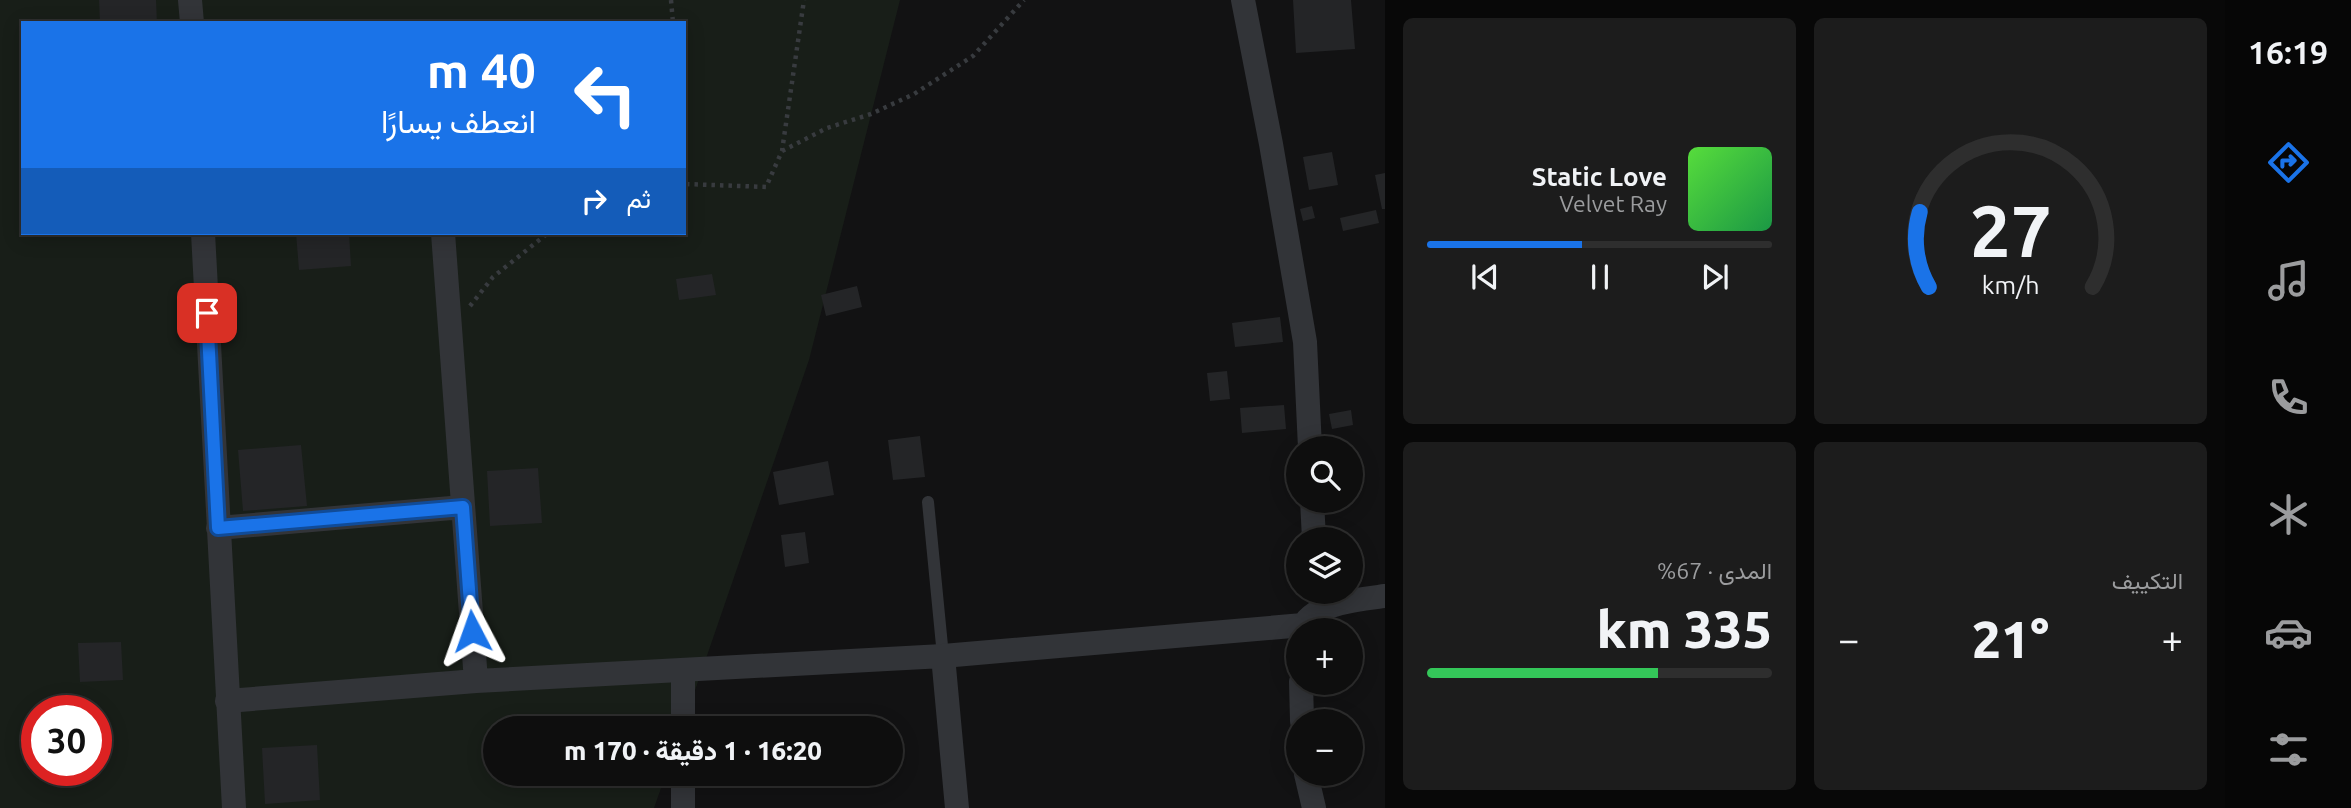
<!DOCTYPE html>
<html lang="ar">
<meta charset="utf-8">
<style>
body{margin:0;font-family:Ubuntu,Vazirmatn,sans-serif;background:#1c1c1c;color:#f1f3f6;direction:rtl;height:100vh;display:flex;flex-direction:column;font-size:26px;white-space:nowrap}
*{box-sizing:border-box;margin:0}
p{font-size:23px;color:#9b9c9e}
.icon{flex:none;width:38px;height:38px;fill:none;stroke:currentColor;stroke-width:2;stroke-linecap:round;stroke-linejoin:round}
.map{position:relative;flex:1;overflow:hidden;direction:ltr}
.sheet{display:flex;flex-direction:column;gap:18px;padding:18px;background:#080808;width:840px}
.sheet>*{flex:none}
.top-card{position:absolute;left:21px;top:21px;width:665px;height:214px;border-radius:0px;box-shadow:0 4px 18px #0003,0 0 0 2px #2e2e2e;direction:rtl;background:#1a73e8;color:#fff;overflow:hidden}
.fabs{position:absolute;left:1286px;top:436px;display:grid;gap:14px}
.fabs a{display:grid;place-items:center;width:77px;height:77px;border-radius:50%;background:#0e0e0e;box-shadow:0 4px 18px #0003,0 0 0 2px #2e2e2e;font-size:35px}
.speed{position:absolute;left:21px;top:695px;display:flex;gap:14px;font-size:35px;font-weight:700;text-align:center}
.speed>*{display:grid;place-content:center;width:91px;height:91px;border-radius:50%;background:#0e0e0e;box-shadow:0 4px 18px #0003,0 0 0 2px #2e2e2e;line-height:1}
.speed .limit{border:10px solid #d22;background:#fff;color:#111}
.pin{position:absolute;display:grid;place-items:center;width:60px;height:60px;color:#fff;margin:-30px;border-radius:14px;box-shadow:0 4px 10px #0006}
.me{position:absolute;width:77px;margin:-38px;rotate:356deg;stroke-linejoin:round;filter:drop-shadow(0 0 5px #0008)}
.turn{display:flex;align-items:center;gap:24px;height:147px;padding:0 35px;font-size:32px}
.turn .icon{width:91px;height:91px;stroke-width:2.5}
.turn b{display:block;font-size:49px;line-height:60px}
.then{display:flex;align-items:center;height:66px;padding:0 35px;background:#0003;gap:14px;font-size:26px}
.big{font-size:52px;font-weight:800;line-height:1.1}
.sheet .card{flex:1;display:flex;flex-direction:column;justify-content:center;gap:10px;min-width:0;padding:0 24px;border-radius:10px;background:#1c1c1c}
.sheet .dial{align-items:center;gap:0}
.dial svg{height:182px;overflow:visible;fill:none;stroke:#2e2e2e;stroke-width:7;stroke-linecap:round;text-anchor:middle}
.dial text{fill:#f1f3f6;stroke:none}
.song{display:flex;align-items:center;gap:21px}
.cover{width:84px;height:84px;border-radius:10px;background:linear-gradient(135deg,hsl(110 70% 55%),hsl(140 70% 35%))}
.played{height:7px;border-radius:4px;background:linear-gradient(90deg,#1a73e8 45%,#2e2e2e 45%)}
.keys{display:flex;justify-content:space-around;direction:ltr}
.heat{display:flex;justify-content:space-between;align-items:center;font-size:38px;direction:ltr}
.charge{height:10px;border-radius:5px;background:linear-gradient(90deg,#34c759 67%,#2e2e2e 0)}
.sheet .tiles{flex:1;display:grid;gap:18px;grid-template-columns:repeat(2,1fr)}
.trip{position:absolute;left:483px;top:716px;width:420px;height:70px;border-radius:35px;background:#0e0e0e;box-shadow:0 4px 18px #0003,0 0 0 2px #2e2e2e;font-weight:800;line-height:70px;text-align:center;direction:rtl}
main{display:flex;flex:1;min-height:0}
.tabs{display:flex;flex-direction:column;width:126px;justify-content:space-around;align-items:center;background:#060606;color:#9b9c9e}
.tabs .icon{width:49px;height:49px}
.tabs .current{color:#1a73e8}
.tabs b{font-size:32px;color:#f1f3f6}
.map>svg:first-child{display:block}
.green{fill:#181e18;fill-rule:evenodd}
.building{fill:#242527}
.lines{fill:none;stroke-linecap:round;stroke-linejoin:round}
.path{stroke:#383b3f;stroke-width:4.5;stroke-dasharray:3.5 5;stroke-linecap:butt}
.service{stroke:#323438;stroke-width:12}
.minor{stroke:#323438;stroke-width:24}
.route-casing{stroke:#114b97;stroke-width:18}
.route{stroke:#1a73e8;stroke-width:12}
</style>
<main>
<nav class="tabs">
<b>16:19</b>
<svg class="icon current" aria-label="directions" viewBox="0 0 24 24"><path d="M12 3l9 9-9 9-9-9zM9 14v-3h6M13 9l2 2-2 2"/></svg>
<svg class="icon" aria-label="music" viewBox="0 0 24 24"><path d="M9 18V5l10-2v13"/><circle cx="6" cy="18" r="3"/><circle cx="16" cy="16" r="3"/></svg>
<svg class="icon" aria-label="phone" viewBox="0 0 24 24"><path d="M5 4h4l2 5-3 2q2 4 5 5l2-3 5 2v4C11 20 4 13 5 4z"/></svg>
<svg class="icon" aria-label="climate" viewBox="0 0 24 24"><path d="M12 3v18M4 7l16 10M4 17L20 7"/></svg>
<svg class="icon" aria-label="car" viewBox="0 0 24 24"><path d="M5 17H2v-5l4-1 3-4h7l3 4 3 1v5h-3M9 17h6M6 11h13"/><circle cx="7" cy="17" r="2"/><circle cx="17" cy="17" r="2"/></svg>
<svg class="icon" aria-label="filters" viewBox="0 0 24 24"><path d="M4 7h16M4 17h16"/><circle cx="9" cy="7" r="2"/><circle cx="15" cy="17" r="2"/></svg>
</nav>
<section class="sheet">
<div class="tiles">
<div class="card dial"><svg viewBox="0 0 100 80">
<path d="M14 69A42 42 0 1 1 86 69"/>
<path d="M14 69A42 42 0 0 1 10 36" stroke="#1a73e8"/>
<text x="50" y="56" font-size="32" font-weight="700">27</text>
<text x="50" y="72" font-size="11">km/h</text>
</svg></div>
<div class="card">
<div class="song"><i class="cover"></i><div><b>Static Love</b><p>Velvet Ray</p></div></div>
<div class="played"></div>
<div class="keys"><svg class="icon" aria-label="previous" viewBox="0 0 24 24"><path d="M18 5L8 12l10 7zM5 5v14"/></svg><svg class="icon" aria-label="pause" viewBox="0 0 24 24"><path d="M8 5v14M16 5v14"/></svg><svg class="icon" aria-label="next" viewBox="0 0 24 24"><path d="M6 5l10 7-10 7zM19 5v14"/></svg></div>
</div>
<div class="card"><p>التكييف</p>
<div class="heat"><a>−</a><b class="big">21°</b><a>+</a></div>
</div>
<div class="card"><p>المدى · 67%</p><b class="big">335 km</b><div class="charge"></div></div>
</div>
</section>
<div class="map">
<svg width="1385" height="808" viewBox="0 0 1385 808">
<rect width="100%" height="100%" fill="#121213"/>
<!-- green -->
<path class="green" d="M0 0H900L809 360 682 728H495V774H666L654 808H0ZM23 23H684V233H23ZM37 710H96V770H37Z"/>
<!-- building -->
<path class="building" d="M99 0H156L157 23H100Z
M1293 0H1351L1355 49 1296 53Z
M1332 152 1338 185 1309 190 1303 157Z
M1385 173V209H1382L1375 175Z
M1312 206 1315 218 1303 221 1300 209Z
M1376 210 1379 223 1343 231 1340 218Z
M296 233H349L351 266 299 270Z
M712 274 716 295 679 300 676 279Z
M857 286 862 307 826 316 821 295Z
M1280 317 1283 342 1235 347 1232 323Z
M1227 371 1230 399 1210 401 1207 373Z
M1284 405 1286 429 1242 433 1240 408Z
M1351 410 1353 425 1332 429 1329 414Z
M920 436 925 477 893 480 888 440Z
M301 445 307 506 243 511 238 450Z
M828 461 834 495 779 505 773 472Z
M538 468 542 523 490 526 487 471Z
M805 532 809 563 785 567 781 535Z
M121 642 123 680 80 682 78 643Z
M317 745 320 800 265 804 262 748Z"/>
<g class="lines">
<!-- path -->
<path class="path" d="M671 0 673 23
M782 151 827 128 871 114 914 94 973 56 1024 0
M684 168 685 184 766 187 782 151 804 0
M470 306 493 277 548 233"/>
<!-- service -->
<path class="service" d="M928 502 943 656"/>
<!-- minor -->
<path class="minor" d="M190 0 192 23
M1243 0 1271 144 1305 342 1310 448
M203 233 234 808
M443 233 476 681
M1312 500 1314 539
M218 528 463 507
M1302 630C1309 603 1362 599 1385 596
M943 656 957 808
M1301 682 1302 721
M227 701 476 681 943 656 1303 625
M683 728V670
M1306 774 1314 808
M683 808V774"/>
</g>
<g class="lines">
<defs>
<path id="route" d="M207 313 218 528 463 507 472 631"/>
</defs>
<!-- route casing -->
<use href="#route" class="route-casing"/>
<!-- route -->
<use href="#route" class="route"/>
</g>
</svg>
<div class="fabs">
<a><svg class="icon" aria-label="search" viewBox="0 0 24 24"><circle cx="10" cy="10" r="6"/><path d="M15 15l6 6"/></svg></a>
<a><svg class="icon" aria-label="layers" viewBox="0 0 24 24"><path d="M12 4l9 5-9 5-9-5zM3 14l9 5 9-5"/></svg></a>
<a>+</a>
<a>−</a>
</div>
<div class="speed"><div class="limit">30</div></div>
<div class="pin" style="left:207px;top:313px;background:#d93025"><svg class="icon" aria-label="arrive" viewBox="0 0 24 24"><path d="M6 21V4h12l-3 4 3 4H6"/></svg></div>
<svg class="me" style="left:472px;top:631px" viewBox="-20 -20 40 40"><path d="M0-17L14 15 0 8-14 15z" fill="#1a73e8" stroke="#fff" stroke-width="4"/></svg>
<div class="trip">16:20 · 1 دقيقة · 170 m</div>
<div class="top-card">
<div class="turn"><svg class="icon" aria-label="left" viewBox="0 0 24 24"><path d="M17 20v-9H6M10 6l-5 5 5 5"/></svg><div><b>40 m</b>انعطف يسارًا</div></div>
<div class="then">ثم<svg class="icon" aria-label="right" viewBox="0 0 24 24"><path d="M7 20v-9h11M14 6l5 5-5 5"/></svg></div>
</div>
</div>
</main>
